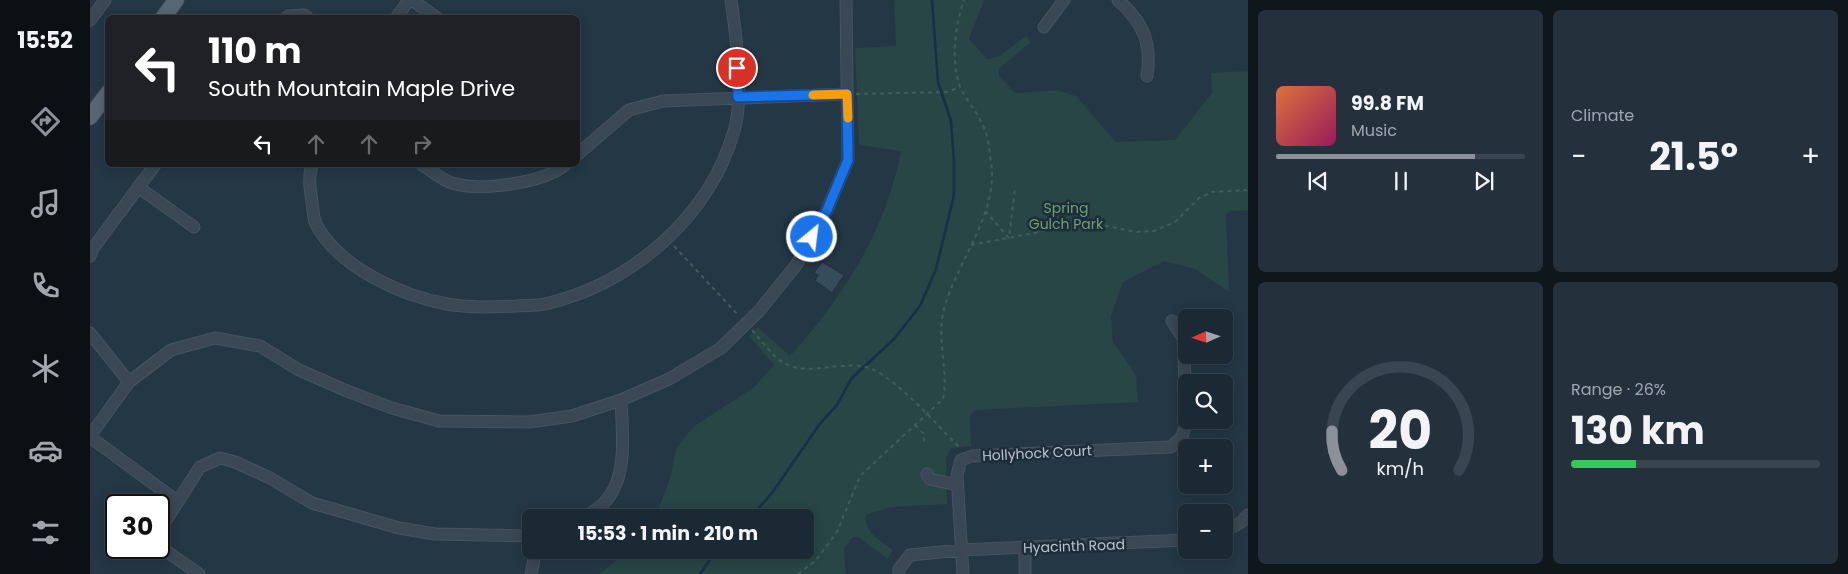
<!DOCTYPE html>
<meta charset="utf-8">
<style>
body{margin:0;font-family:Poppins,sans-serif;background:#24313c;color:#f1f3f6;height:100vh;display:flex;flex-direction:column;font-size:19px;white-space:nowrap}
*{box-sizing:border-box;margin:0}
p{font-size:16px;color:#a0a6ac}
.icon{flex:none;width:28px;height:28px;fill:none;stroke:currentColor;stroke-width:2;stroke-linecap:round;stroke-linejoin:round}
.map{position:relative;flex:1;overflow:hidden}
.side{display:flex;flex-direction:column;gap:10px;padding:10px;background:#0f171d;width:600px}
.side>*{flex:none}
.hud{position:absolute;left:15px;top:15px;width:475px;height:152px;border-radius:8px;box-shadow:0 2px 12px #0003,0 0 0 1px #39454f;background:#202124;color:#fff;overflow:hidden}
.needle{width:32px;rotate:267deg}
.buttons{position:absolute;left:1088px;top:309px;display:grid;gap:10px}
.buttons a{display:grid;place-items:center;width:55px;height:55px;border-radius:8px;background:#1b2934;box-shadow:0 2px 12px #0003,0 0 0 1px #39454f;font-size:25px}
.speed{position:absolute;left:15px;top:494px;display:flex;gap:10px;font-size:25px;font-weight:700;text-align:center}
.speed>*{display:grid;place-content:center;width:65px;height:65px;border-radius:50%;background:#1b2934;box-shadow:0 2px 12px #0003,0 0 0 1px #39454f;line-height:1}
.speed .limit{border:2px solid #111;border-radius:8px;background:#fff;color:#111}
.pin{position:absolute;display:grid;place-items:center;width:42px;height:42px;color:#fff;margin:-21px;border:2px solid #fff;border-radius:50%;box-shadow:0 1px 5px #0007}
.me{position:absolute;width:55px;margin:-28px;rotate:29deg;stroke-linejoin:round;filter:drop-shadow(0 0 4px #0008)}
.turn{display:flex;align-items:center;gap:18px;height:105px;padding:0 20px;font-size:22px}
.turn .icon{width:65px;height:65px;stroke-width:2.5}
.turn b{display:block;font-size:35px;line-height:42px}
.lanes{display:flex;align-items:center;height:48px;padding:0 20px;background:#0003;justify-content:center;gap:25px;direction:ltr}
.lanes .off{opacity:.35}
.big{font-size:38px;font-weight:700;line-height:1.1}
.side .tile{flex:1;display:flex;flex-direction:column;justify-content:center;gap:8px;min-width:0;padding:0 18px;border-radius:8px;background:#24313c}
.side .dial{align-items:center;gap:0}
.dial svg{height:130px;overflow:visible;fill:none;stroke:#39454f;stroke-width:7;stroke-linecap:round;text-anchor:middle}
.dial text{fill:#f1f3f6;stroke:none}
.song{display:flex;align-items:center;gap:15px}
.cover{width:60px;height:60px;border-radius:8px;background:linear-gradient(135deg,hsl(20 70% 55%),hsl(330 70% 35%))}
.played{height:5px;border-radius:2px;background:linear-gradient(90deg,#8c9099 80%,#39454f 80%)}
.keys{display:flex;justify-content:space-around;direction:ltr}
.heat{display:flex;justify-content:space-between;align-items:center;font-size:28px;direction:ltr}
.charge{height:8px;border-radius:4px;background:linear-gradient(90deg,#34c759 26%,#39454f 0)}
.side .tiles{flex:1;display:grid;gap:10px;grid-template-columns:repeat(2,1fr)}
.trip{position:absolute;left:432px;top:509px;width:292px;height:50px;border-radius:8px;background:#1b2934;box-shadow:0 2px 12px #0003,0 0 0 1px #39454f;font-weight:700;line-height:50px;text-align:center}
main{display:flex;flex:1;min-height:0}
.tabs{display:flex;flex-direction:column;width:90px;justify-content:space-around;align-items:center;background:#0b1015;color:#a0a6ac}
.tabs .icon{width:35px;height:35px}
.tabs .active{color:#8c9099}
.tabs b{font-size:22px;color:#f1f3f6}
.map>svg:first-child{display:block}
.green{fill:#274645}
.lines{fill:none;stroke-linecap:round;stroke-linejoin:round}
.stream{stroke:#163045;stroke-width:2.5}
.building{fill:#364c5b;stroke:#202f3c}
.minor-casing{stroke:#465461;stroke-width:13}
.major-casing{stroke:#465461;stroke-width:17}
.path{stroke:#405d5b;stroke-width:2;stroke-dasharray:4 4;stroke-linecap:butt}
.minor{stroke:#394854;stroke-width:11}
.major{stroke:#576874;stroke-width:15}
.route-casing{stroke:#114b97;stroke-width:12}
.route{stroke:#1a73e8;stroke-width:9}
.slow{stroke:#f59e0b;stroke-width:9}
.labels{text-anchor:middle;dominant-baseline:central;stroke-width:5;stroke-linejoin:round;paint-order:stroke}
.park-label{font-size:14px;fill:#6ca170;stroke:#1e2d3a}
.street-label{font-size:14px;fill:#b7c3ce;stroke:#1e2d3a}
</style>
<main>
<nav class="tabs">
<b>15:52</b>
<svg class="icon active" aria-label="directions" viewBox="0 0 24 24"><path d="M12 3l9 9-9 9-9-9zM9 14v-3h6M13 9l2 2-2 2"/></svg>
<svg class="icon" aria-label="music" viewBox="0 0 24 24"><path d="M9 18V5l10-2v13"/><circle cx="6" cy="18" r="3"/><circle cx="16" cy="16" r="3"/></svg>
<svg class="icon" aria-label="phone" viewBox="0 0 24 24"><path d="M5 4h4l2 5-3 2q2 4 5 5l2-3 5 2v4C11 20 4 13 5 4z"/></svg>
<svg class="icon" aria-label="climate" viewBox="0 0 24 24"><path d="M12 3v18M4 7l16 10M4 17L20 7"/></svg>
<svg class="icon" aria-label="car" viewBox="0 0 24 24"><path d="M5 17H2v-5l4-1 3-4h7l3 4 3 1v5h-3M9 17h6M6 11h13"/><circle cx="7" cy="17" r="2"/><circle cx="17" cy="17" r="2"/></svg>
<svg class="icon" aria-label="filters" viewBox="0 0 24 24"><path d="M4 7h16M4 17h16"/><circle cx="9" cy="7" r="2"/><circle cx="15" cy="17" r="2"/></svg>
</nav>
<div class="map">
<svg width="1158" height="574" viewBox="0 0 1158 574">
<rect width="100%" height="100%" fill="#243745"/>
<!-- green -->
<path class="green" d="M804 0H894L879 39 897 59 908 57 936 36 941 42 909 69V76L925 93 966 90 986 96 1026 142 1085 140 1122 93 1121 73 1158 71V210L1139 211 1136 215 1139 292 1105 269 1074 261 1033 282 1021 316 1023 342 1046 375 1048 402 885 410 880 416 881 446 861 448 856 457 857 504 801 507 776 515C773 532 791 541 803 550L797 559 769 537H763L754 549 756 574H509L539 550H716V518L565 517 580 479 586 449 603 427 664 387 684 365 659 336 668 327 700 356C753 298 796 230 811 151L769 145 765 48 806 46Z"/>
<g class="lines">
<!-- stream -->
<path class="stream" d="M660 518 682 493 729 425 747 405 761 379 804 339 830 306 846 269 864 195V162L861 121 848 82 842 0
M610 574 627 550"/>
</g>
<!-- building -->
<path class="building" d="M732 262 754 275 742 293 725 281 728 275 724 273Z"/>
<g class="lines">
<defs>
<path id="minor" d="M322 0 347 18
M1028 0C1053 22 1062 43 1057 76
M198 16 214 15 218 18
M306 18 319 0
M0 20 15 0
M954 27 974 0
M488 154 539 110 573 101 757 94
M222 165C218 178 220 188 222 202 223 209 223 218 226 224 248 267 312 296 357 304 379 308 403 307 425 306 435 305 446 306 455 304 541 284 619 218 644 131 654 99 646 34 641 0
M332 165C341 170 352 180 362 183 390 192 453 183 475 165
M48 187 104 227
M0 256 3 248 65 165
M1082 321 1093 338 1096 400
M0 333 39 382
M0 436 39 382 81 350 125 338 170 346 209 370 257 391 302 408 349 421 439 422 482 416 531 400 579 379 631 348 669 311 707 264 737 210 758 160 756 0
M0 437 87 501
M837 474 840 479 867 485
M495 518C501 513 509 508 514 503 539 477 532 432 531 400
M69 531 110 467 130 458 145 462 180 478 222 503 309 528 345 534 441 536
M1134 531 1150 523 1158 515
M69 546 109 574
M935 548V574
M441 574 446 550
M809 574V569L820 555 871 550 1096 540
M873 574 867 475 871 460 882 456 1081 447 1092 437 1097 420"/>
<path id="major" d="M73 18 86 0
M0 117 18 93"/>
</defs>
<!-- minor casing -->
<use href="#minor" class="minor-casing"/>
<!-- major casing -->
<use href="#major" class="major-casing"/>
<!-- path -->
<path class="path" d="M766 94 857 92 870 87
M895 211 919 238 925 188
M881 245 986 225H1012L1046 232 1064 231 1085 222 1109 198 1122 192 1158 190
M584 246 649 316
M662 330C671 340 679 351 688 359 715 381 753 357 782 369 810 382 846 424 868 446L869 450
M825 425 833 433 835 445
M708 574 726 560 747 532 770 476 853 399C859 370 846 341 854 309 867 261 909 213 901 162 899 151 899 138 894 128 889 114 878 103 871 89 860 64 865 25 874 0"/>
<!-- minor -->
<use href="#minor" class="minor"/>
<!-- major -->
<use href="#major" class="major"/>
</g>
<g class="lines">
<defs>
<path id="route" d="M647 68 648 97 757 94 758 160 737 210 722 237"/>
</defs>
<!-- route casing -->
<use href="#route" class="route-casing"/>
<!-- route -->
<use href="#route" class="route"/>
<!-- slow -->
<path class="slow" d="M723 95 757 94 758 118"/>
</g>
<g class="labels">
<!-- park labels -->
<g class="park-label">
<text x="976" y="208">Spring<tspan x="976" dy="16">Gulch Park</tspan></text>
</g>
<!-- street labels -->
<g class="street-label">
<text transform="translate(947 453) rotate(-3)">Hollyhock Court</text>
<text transform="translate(984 546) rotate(-2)">Hyacinth Road</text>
</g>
</g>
</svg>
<div class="buttons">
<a><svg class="needle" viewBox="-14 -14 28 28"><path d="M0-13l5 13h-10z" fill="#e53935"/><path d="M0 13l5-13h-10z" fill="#a0a6ac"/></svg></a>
<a><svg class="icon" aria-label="search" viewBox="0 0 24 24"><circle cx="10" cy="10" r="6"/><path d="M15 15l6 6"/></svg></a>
<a>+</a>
<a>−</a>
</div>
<div class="speed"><div class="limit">30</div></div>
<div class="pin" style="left:647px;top:68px;background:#d93025"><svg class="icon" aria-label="arrive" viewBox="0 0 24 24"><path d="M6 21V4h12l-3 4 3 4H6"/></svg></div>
<svg class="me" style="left:722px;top:237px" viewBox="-20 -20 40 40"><circle r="17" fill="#1a73e8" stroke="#fff" stroke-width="3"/><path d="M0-11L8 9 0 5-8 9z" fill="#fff"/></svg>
<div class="trip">15:53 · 1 min · 210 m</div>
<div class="hud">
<div class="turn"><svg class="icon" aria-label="left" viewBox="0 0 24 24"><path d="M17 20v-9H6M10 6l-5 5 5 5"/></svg><div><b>110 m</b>South Mountain Maple Drive</div></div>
<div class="lanes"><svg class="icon" aria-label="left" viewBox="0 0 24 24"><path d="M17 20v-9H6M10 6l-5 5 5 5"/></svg><svg class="icon off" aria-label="ahead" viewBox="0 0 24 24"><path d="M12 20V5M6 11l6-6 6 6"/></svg><svg class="icon off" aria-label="ahead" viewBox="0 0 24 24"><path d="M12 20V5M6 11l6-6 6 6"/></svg><svg class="icon off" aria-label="right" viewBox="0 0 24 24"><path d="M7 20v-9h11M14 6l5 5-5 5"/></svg></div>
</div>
</div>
<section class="side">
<div class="tiles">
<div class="tile">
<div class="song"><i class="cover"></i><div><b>99.8 FM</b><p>Music</p></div></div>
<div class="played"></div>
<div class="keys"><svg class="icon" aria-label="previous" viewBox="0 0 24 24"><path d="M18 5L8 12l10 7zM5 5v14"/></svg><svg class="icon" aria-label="pause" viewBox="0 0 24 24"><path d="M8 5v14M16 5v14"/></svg><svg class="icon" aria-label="next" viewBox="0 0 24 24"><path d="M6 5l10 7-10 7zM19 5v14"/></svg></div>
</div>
<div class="tile"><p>Climate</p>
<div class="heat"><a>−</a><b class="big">21.5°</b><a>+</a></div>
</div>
<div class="tile dial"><svg viewBox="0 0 100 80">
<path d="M14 69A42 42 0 1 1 86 69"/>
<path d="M14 69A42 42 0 0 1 8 45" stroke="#8c9099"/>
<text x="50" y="56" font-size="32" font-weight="700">20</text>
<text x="50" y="72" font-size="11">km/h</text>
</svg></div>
<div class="tile"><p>Range · 26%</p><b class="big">130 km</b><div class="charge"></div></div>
</div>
</section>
</main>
